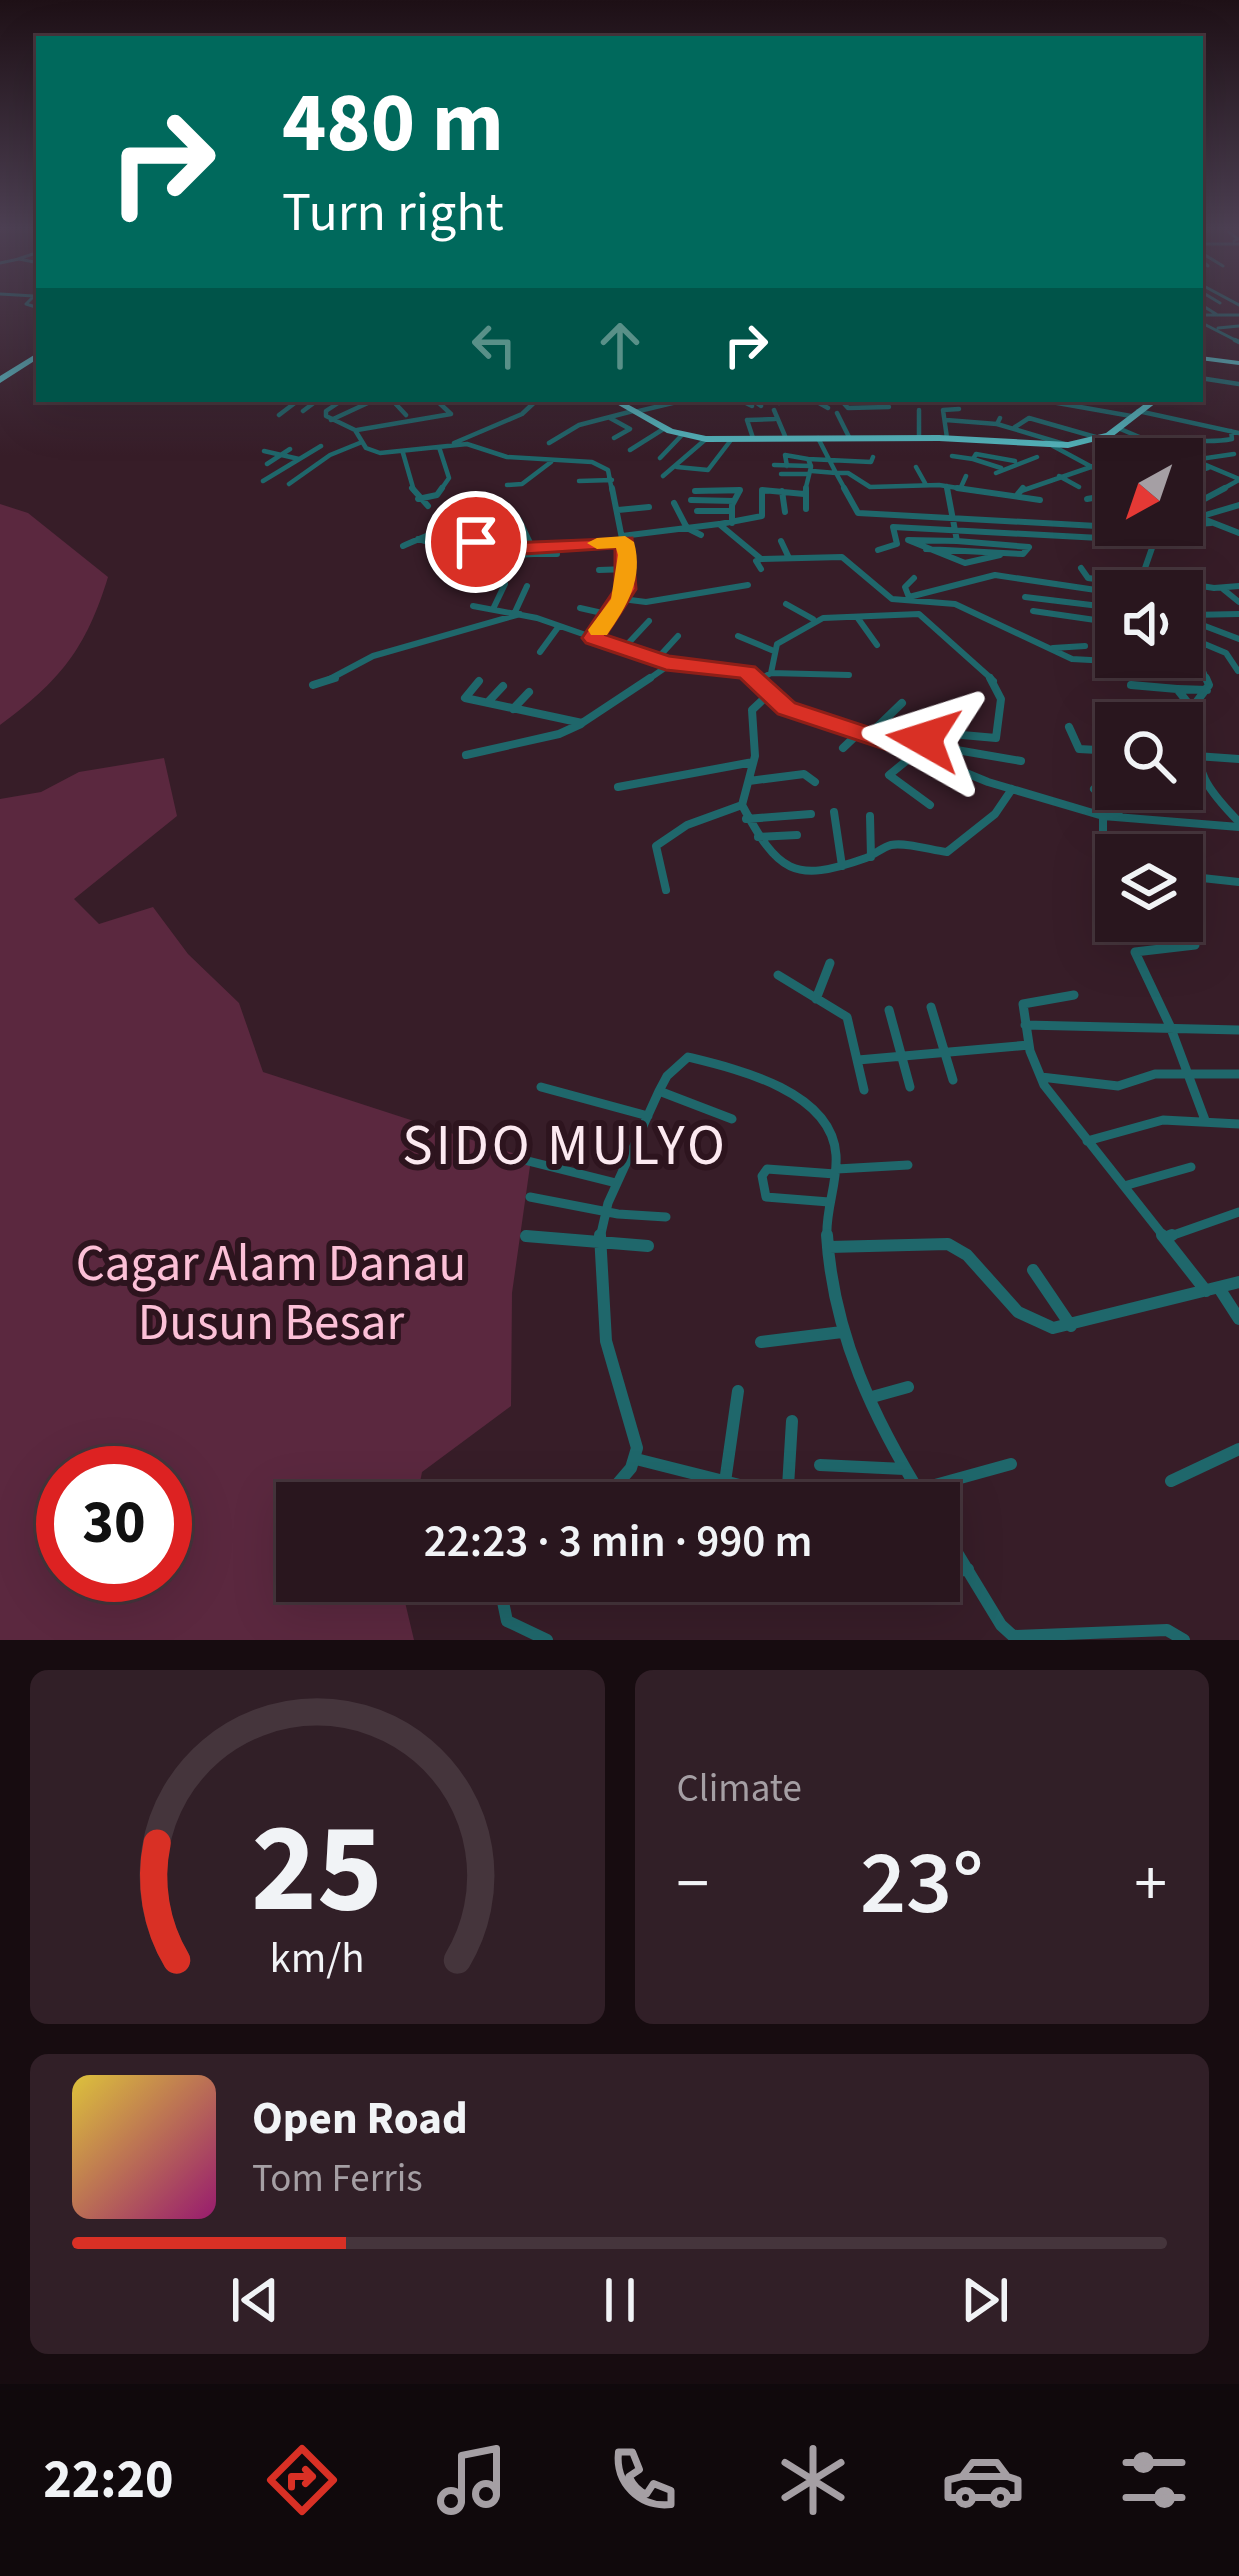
<!DOCTYPE html>
<meta charset="utf-8">
<style>
body{margin:0;font-family:"Source Sans 3",sans-serif;background:#311f27;color:#f1f3f6;height:100vh;display:flex;flex-direction:column;font-size:45px;white-space:nowrap}
*{box-sizing:border-box;margin:0}
p{font-size:39px;color:#a59fa4}
.icon{flex:none;width:66px;height:66px;fill:none;stroke:currentColor;stroke-width:2;stroke-linecap:round;stroke-linejoin:round}
.map{position:relative;height:1640px;overflow:hidden}
.drawer{display:flex;flex-direction:column;gap:30px;padding:30px;background:#170c10;flex:1}
.drawer>*{flex:none}
.top-card{position:absolute;left:36px;top:36px;width:1167px;height:366px;border-radius:0px;box-shadow:0 12px 48px #0002,0 0 0 3px #45353c;background:#00695c;color:#fff;overflow:hidden}
.needle{width:78px;rotate:220deg}
.controls{position:absolute;left:1095px;top:438px;display:grid;gap:24px}
.controls a{display:grid;place-items:center;width:108px;height:108px;border-radius:0px;background:#29161e;box-shadow:0 12px 48px #0002,0 0 0 3px #45353c;font-size:60px}
.speed{position:absolute;left:36px;top:1446px;display:flex;gap:24px;font-size:60px;font-weight:700;text-align:center}
.speed>*{display:grid;place-content:center;width:156px;height:156px;border-radius:50%;background:#29161e;box-shadow:0 12px 48px #0002,0 0 0 3px #45353c;line-height:1}
.speed .limit{border:18px solid #d22;background:#fff;color:#111}
.pin{position:absolute;display:grid;place-items:center;width:102px;height:102px;color:#fff;margin:-51px;border:6px solid #fff;border-radius:50%;box-shadow:0 3px 12px #0007}
.me{position:absolute;width:132px;margin:-66px;rotate:276deg;stroke-linejoin:round;filter:drop-shadow(0 0 9px #0008)}
.turn{display:flex;align-items:center;gap:42px;height:252px;padding:0 48px;font-size:54px}
.turn .icon{width:156px;height:156px;stroke-width:2.5}
.turn b{display:block;font-size:84px;line-height:102px}
.lanes{display:flex;align-items:center;height:114px;padding:0 48px;background:#0003;justify-content:center;gap:60px;direction:ltr}
.lanes .off{opacity:.35}
.big{font-size:90px;font-weight:600;line-height:1.1}
.drawer .widget{flex:1;display:flex;flex-direction:column;justify-content:center;gap:18px;min-width:0;padding:0 42px;border-radius:18px;background:#311f27}
.drawer .dial{align-items:center;gap:0}
.dial svg{height:312px;overflow:visible;fill:none;stroke:#45353c;stroke-width:7;stroke-linecap:round;text-anchor:middle}
.dial text{fill:#f1f3f6;stroke:none}
.song{display:flex;align-items:center;gap:36px}
.cover{width:144px;height:144px;border-radius:18px;background:linear-gradient(135deg,hsl(50 70% 55%),hsl(320 70% 35%))}
.played{height:12px;border-radius:6px;background:linear-gradient(90deg,#d93025 25%,#45353c 25%)}
.keys{display:flex;justify-content:space-around;direction:ltr}
.heat{display:flex;justify-content:space-between;align-items:center;font-size:66px;direction:ltr}
.drawer .tiles{flex:1;display:grid;gap:30px;grid-template-columns:1fr 1fr}
.widget:last-child{grid-column:span 2}
.trip{position:absolute;left:276px;top:1482px;width:684px;height:120px;border-radius:0px;background:#29161e;box-shadow:0 12px 48px #0002,0 0 0 3px #45353c;font-weight:600;line-height:120px;text-align:center}
.menu{display:flex;height:192px;justify-content:space-around;align-items:center;background:#10090c;color:#a59fa4}
.menu .icon{width:84px;height:84px}
.menu .on{color:#d93025}
.menu b{font-size:54px;color:#f1f3f6}
.map>svg:first-child{display:block}
.green{fill:#5b283f;fill-rule:evenodd}
.lines{fill:none;stroke-linecap:round;stroke-linejoin:round}
.street-far5{stroke:#1f676b;stroke-width:3}
.street-far4{stroke:#1f676b;stroke-width:4.5}
.street-far3{stroke:#1f676b;stroke-width:6}
.street-far2{stroke:#1f676b;stroke-width:8}
.street-far1{stroke:#1f676b;stroke-width:9}
.street{stroke:#1f676b;stroke-width:12}
.highway{fill:#53b5bc;fill-rule:evenodd}
.route{fill:#d93025;stroke:#8d1f18;stroke-width:3}
.slow{fill:#f59e0b}
.labels{text-anchor:middle;dominant-baseline:central;stroke-width:12;stroke-linejoin:round;paint-order:stroke}
.near-park-label{font-size:51px;fill:#fcc0d7;stroke:#2d141e}
.near-quarter-label{font-size:57px;letter-spacing:3px;fill:#fce9f0;stroke:#2d141e}
</style>
<div class="map">
<svg width="1239" height="1640" viewBox="0 0 1239 1640">
<rect width="100%" height="100%" fill="#371d28"/>
<!-- green -->
<path class="green" d="M0 504 28 513 108 577C86 649 60 681 0 725Z
M164 758 177 816 74 899 99 924 153 907 188 954 239 1003 263 1072 531 1159 512 1293 511 1406 422 1472 416 1503H297V1581H400L414 1640H0V799L41 792 79 772ZM63 1473H165V1575H63Z"/>
<g class="lines">
<!-- street-far5 -->
<path class="street-far5" d="M1229 232 1238 239 1234 241
M1200 244H1239
M1200 252 1223 266
M18 259 39 252
M1201 260 1208 266
M0 263 19 259 39 263
M1200 284 1239 305
M1200 291 1220 303
M0 294 34 296 26 304 39 308
M1200 304 1216 314
M1200 315H1239
M1200 322 1239 342
M1218 328 1239 326"/>
<!-- street-far4 -->
<path class="street-far4" d="M1235 340 1239 342
M1200 378 1239 384
M344 399 326 411V416L355 430 366 448 380 453 467 444 507 457 592 462 608 470 612 491
M492 399 501 402
M625 399 630 401
M738 399 752 406
M751 399 761 406
M775 399 779 403
M812 399 828 408
M840 399 848 408 889 407
M1035 399 1131 416
M1114 399 1152 402
M393 401 406 415
M841 401 888 400
M774 410 785 436
M919 410V438
M303 411 319 399
M1138 411 1239 433
M635 412 689 399
M837 413 849 437
M279 415 300 399
M610 418 630 429 614 438
M331 420 372 401 426 399
M946 420 997 424 1000 418
M997 424 1064 444
M1015 427 1029 418 1099 438
M1118 428 1239 479
M357 430 451 414 435 399
M753 438 747 420 775 419
M818 438 836 473H848L870 487 939 485 977 491
M947 438 943 410 959 409
M1148 441C1177 436 1202 445 1232 439L1231 431
M454 443 522 414 538 399
M549 443 579 425 633 411
M1053 446 1116 480
M439 447 449 478 440 491
M630 450 665 428
M264 451 299 459
M403 453 414 491
M976 454 1015 461
M976 454 973 459 1001 468
M952 456 973 459
M660 458 682 435
M1193 460 1234 454
M267 464 290 449
M774 465 811 466 808 459 871 462 873 457
M787 466 785 455 808 459
M677 467 708 470 731 440
M916 467 925 483
M812 471 836 473 846 491
M996 473 1037 457
M781 474H808
M663 476 706 439
M1059 476 1079 487
M1182 476 1208 468
M263 481 321 446
M579 481 612 480
M289 484 330 455 362 442
M507 485 522 484 551 462
M947 486 948 491
M961 487 966 476
M711 491H740
M762 491H769
M805 491 811 467
M1021 491 1155 445
M1219 491 1239 480"/>
<!-- street-far3 -->
<path class="street-far3" d="M412 488 428 506
M806 488V509
M844 488 858 513 1097 526 1102 532 1100 538 893 527 897 544 878 550
M957 488 1040 500
M695 491 740 490 732 505V523
M782 491 785 512
M1018 494 1023 488
M418 499 437 495 442 488
M1087 499 1116 494
M691 500 734 501
M674 503 687 528 701 535
M618 510 649 507
M697 511H731
M1182 511 1225 488
M1183 511 1239 533
M1199 517 1239 505
M720 524 762 516V490L804 494
M1102 532 1211 523
M622 536 719 524 760 558
M418 539 450 549 471 538 479 551 529 546
M781 541 789 558
M957 541 908 540 965 563 1000 555
M1157 542 1191 541 1182 526
M403 546C440 530 478 511 519 520L532 547 625 542
M926 549 1023 554 1029 547 957 541 947 488
M534 554H557
M514 555 534 554V548
M452 560 479 551
M1081 568 1088 578 1139 585
M761 569 756 561 761 559 842 557 892 599 955 604 1072 659 1201 666 1207 681
M599 570 628 569
M1144 577 1214 588 1239 586
M1223 589 1239 602
M1137 591 1159 528
M909 597 995 575 1116 593
M1025 597 1116 608
M622 599 646 602 748 585
M910 600 905 587 914 578
M1182 601 1203 600
M786 604 813 619
M473 606 537 618 666 663 747 672 756 681
M580 608 611 615
M493 609 505 584
M1182 609 1197 623 1239 639
M1033 611 1116 623
M515 612 527 586
M1190 615 1239 614
M857 617 877 645
M738 636 774 651
M1182 637 1201 666
M1188 637 1226 653 1238 671
M593 638 622 599 628 569 612 488
M1053 648 1085 646
M622 650 649 621
M540 652 559 626
M656 660 678 636
M771 673 777 644 823 618 919 614 994 681
M759 680 771 673 849 675
M326 681 373 656 520 614
M646 681 669 665"/>
<!-- street-far2 -->
<path class="street-far2" d="M753 678 786 709 862 730 988 782 1103 816 1239 827
M1206 678 1209 685 1192 708C1202 770 1191 773 1239 822
M759 680 763 678
M479 681 465 698 582 723 650 678
M313 685 335 678
M1131 685 1177 689 1192 708
M1178 689 1207 690
M768 695 752 710 755 756 742 805C778 872 793 884 866 858 874 855 883 847 891 845 906 842 931 850 947 852L995 814 1012 789
M488 702 503 686
M513 709 529 692
M1069 727 1079 749 1116 751
M872 732 902 703
M924 739 934 718 928 716
M900 745 928 716
M843 748 862 730
M945 748 1021 761
M916 753 889 775 930 805
M466 755 559 734 581 724
M1182 755 1239 759
M941 764 951 734 996 738 1001 699 990 678
M749 781 804 774 815 782
M618 787 753 762
M1094 789 1119 815
M834 812 842 866
M870 816 871 857
M1103 816V838
M746 819 811 814
M758 837 797 835
M1193 877 1239 882
M666 890 656 846 687 825 742 805"/>
<!-- street-far1 -->
<path class="street-far1" d="M1195 945 1135 952 1170 1026 1205 1120
M778 975 847 1017 864 1090
M1074 995 1023 1004 1030 1051 1044 1085 1165 1238
M816 999 830 963
M931 1007 953 1080
M889 1010 910 1087
M1025 1025 1239 1030
M858 1060 1029 1045
M1041 1077 1118 1086 1155 1074H1239
M541 1087 648 1116
M659 1091 732 1119
M1087 1141 1163 1120 1239 1124
M528 1161 616 1183
M837 1169 908 1165
M1124 1186 1191 1167
M530 1197 618 1214 666 1217
M829 1202 766 1197 762 1176 767 1169 835 1174
M526 1236 555 1238
M600 1238 608 1203 659 1091 667 1076 688 1057C737 1069 832 1091 836 1155 838 1183 825 1210 827 1238
M1165 1238 1239 1212"/>
<!-- street -->
<path class="street" d="M600 1235 606 1341 637 1448 631 1468 601 1503
M827 1235C833 1334 874 1420 926 1503
M1162 1235 1206 1291
M526 1236 648 1246
M1165 1238 1172 1235
M829 1247 948 1244 967 1255 1018 1312 1053 1328 1239 1282
M1033 1270 1071 1326
M1219 1288 1239 1319
M761 1342 842 1332
M872 1397 908 1387
M636 1459 787 1497
M820 1465 904 1469
M1171 1481 1239 1449
M917 1490 1011 1464
M722 1503 738 1391
M787 1503 792 1421
M939 1523 1001 1625 1013 1636 1167 1630 1184 1640
M939 1575 968 1569
M506 1581 502 1597 507 1621 547 1640
M876 1589 914 1581"/>
<!-- highway -->
<path class="highway" d="M39 352V358L0 383V376Z
M1200 356 1239 361V365L1200 360Z
M608 399H618L673 429 706 436 939 435 1068 442 1106 433 1151 399H1161L1112 437 1068 448 939 441 706 442 667 433Z"/>
</g>
<!-- sky -->
<linearGradient id="sky" x2="0" y2="1"><stop stop-color="#1e1016"/><stop offset="0.5" stop-color="#4d4053"/><stop offset="1" stop-color="#4d4053" stop-opacity="0"/></linearGradient>
<rect width="1239" height="456" fill="url(#sky)"/>
<!-- route -->
<path class="route" d="M476 536 486 544 632 538 636 589 606 635 669 656 755 667 795 703 895 736 913 728 937 739 924 747 890 751 778 714 740 678 666 670 586 643 582 638 615 589V548L479 557 472 555 466 542Z"/>
<!-- slow -->
<path class="slow" d="M625 536 634 542C644 579 627 606 607 635H591L588 630 611 599 618 555 616 548 597 549 587 543 597 538Z"/>
<g class="labels">
<!-- near-park labels -->
<g class="near-park-label">
<text x="271" y="1264">Cagar Alam Danau<tspan x="271" dy="59">Dusun Besar</tspan></text>
</g>
<!-- near-quarter labels -->
<g class="near-quarter-label">
<text x="565" y="1146">SIDO MULYO</text>
</g>
</g>
</svg>
<div class="controls">
<a><svg class="needle" viewBox="-14 -14 28 28"><path d="M0-13l5 13h-10z" fill="#e53935"/><path d="M0 13l5-13h-10z" fill="#a59fa4"/></svg></a>
<a><svg class="icon" aria-label="sound" viewBox="0 0 24 24"><path d="M4 9h4l5-4v14l-5-4H4zM17 9q2 3 0 6"/></svg></a>
<a><svg class="icon" aria-label="search" viewBox="0 0 24 24"><circle cx="10" cy="10" r="6"/><path d="M15 15l6 6"/></svg></a>
<a><svg class="icon" aria-label="layers" viewBox="0 0 24 24"><path d="M12 4l9 5-9 5-9-5zM3 14l9 5 9-5"/></svg></a>
</div>
<div class="speed"><div class="limit">30</div></div>
<div class="pin" style="left:476px;top:542px;background:#d93025"><svg class="icon" aria-label="arrive" viewBox="0 0 24 24"><path d="M6 21V4h12l-3 4 3 4H6"/></svg></div>
<svg class="me" style="left:924px;top:739px" viewBox="-20 -20 40 40"><path d="M0-17L14 15 0 8-14 15z" fill="#d93025" stroke="#fff" stroke-width="4"/></svg>
<div class="trip">22:23 · 3 min · 990 m</div>
<div class="top-card">
<div class="turn"><svg class="icon" aria-label="right" viewBox="0 0 24 24"><path d="M7 20v-9h11M14 6l5 5-5 5"/></svg><div><b>480 m</b>Turn right</div></div>
<div class="lanes"><svg class="icon off" aria-label="left" viewBox="0 0 24 24"><path d="M17 20v-9H6M10 6l-5 5 5 5"/></svg><svg class="icon off" aria-label="ahead" viewBox="0 0 24 24"><path d="M12 20V5M6 11l6-6 6 6"/></svg><svg class="icon" aria-label="right" viewBox="0 0 24 24"><path d="M7 20v-9h11M14 6l5 5-5 5"/></svg></div>
</div>
</div>
<section class="drawer">
<div class="tiles">
<div class="widget dial"><svg viewBox="0 0 100 80">
<path d="M14 69A42 42 0 1 1 86 69"/>
<path d="M14 69A42 42 0 0 1 9 39" stroke="#d93025"/>
<text x="50" y="56" font-size="32" font-weight="700">25</text>
<text x="50" y="72" font-size="11">km/h</text>
</svg></div>
<div class="widget"><p>Climate</p>
<div class="heat"><a>−</a><b class="big">23°</b><a>+</a></div>
</div>
<div class="widget">
<div class="song"><i class="cover"></i><div><b>Open Road</b><p>Tom Ferris</p></div></div>
<div class="played"></div>
<div class="keys"><svg class="icon" aria-label="previous" viewBox="0 0 24 24"><path d="M18 5L8 12l10 7zM5 5v14"/></svg><svg class="icon" aria-label="pause" viewBox="0 0 24 24"><path d="M8 5v14M16 5v14"/></svg><svg class="icon" aria-label="next" viewBox="0 0 24 24"><path d="M6 5l10 7-10 7zM19 5v14"/></svg></div>
</div>
</div>
</section>
<nav class="menu">
<b>22:20</b>
<svg class="icon on" aria-label="directions" viewBox="0 0 24 24"><path d="M12 3l9 9-9 9-9-9zM9 14v-3h6M13 9l2 2-2 2"/></svg>
<svg class="icon" aria-label="music" viewBox="0 0 24 24"><path d="M9 18V5l10-2v13"/><circle cx="6" cy="18" r="3"/><circle cx="16" cy="16" r="3"/></svg>
<svg class="icon" aria-label="phone" viewBox="0 0 24 24"><path d="M5 4h4l2 5-3 2q2 4 5 5l2-3 5 2v4C11 20 4 13 5 4z"/></svg>
<svg class="icon" aria-label="climate" viewBox="0 0 24 24"><path d="M12 3v18M4 7l16 10M4 17L20 7"/></svg>
<svg class="icon" aria-label="car" viewBox="0 0 24 24"><path d="M5 17H2v-5l4-1 3-4h7l3 4 3 1v5h-3M9 17h6M6 11h13"/><circle cx="7" cy="17" r="2"/><circle cx="17" cy="17" r="2"/></svg>
<svg class="icon" aria-label="filters" viewBox="0 0 24 24"><path d="M4 7h16M4 17h16"/><circle cx="9" cy="7" r="2"/><circle cx="15" cy="17" r="2"/></svg>
</nav>
